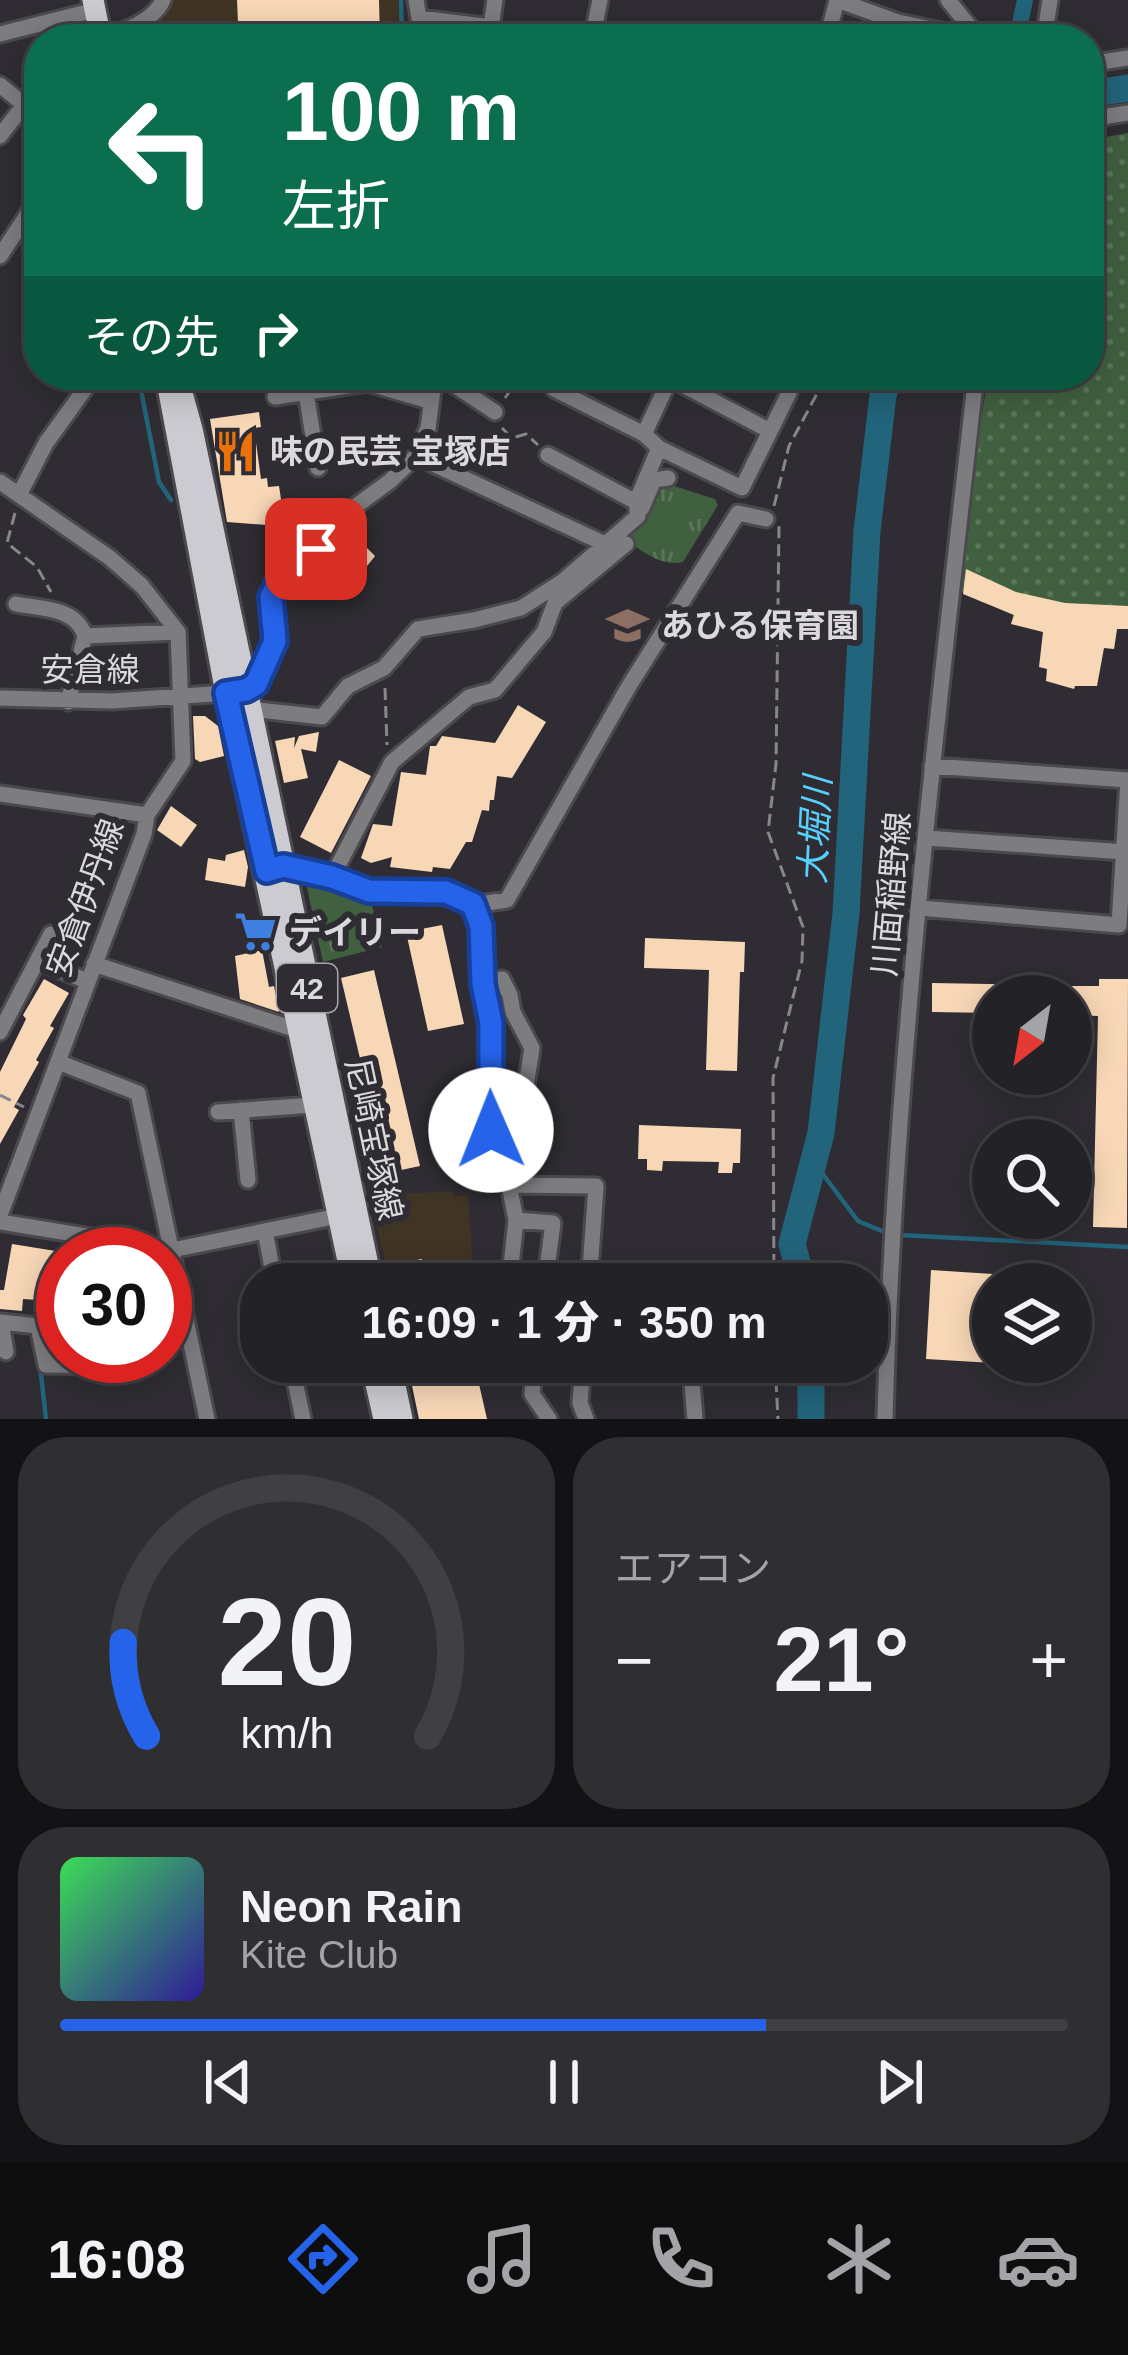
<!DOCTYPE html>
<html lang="ja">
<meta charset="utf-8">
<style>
body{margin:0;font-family:Arial,"Noto Sans JP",sans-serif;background:#2f2f32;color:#f1f3f6;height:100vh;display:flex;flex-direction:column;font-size:45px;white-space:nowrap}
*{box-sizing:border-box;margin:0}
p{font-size:39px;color:#a3a4a7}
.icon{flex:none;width:66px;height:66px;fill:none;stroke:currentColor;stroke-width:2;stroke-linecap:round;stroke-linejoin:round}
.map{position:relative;height:1419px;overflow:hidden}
.drawer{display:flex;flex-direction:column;gap:18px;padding:18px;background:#131315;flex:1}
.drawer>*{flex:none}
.banner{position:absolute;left:24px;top:24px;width:1080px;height:366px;border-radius:48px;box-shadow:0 6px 30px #0003,0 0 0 3px #403f43;background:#0b6e4f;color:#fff;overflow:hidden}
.needle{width:78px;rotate:211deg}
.controls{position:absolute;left:972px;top:975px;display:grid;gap:24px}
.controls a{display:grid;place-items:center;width:120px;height:120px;border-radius:50%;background:#232226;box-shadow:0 6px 30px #0003,0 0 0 3px #403f43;font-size:60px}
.speed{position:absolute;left:36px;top:1227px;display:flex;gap:24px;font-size:60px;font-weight:700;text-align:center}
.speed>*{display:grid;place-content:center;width:156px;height:156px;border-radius:50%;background:#232226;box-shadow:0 6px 30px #0003,0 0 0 3px #403f43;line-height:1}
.speed .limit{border:18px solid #d22;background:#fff;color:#111}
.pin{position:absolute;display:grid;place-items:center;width:102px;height:102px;color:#fff;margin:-51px;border-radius:24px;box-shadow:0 6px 18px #0006}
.me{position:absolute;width:132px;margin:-66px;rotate:359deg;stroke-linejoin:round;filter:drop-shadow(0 0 9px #0008)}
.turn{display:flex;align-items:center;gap:42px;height:252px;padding:0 60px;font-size:54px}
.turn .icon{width:156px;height:156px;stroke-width:2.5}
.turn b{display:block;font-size:84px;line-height:102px}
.then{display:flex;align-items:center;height:114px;padding:0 60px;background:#0003;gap:24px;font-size:45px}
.big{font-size:90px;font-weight:800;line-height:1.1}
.drawer .card{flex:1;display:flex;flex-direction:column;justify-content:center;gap:18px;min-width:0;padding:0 42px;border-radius:48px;background:#2f2f32}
.drawer .dial{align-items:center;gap:0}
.dial svg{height:312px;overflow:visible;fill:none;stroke:#403f43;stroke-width:7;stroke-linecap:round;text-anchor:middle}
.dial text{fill:#f1f3f6;stroke:none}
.song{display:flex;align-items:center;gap:36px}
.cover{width:144px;height:144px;border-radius:18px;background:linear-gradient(135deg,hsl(130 70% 55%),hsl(250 70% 35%))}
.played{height:12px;border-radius:6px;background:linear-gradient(90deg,#2563eb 70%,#403f43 70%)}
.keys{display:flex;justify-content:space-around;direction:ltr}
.heat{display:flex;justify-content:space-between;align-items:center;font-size:66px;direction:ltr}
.drawer .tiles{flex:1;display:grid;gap:18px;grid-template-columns:1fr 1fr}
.card:last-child{grid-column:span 2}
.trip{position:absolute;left:240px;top:1263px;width:648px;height:120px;border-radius:48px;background:#232226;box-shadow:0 6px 30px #0003,0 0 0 3px #403f43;font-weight:800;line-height:120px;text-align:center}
.tabs{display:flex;height:192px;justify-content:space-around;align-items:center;background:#0e0e0f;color:#a3a4a7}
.tabs .icon{width:84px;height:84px}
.tabs .current{color:#2563eb}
.tabs b{font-size:54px;color:#f1f3f6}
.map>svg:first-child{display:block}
.commercial{fill:#403425}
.grass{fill:url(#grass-dots)}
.park{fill:url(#park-tufts)}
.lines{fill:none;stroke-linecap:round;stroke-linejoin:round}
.stream{stroke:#22647b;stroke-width:4.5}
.canal{stroke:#22647b;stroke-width:16}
.river{stroke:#22647b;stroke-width:27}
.building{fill:#f7d7b6}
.minor-casing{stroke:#4b494e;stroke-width:21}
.major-casing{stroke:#4b494e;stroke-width:27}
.path{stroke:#88868b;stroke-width:3;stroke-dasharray:12 6;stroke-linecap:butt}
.minor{stroke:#7d7d80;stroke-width:15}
.major{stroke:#cbcbd1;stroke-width:21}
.route-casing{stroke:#184099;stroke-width:30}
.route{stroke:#2563eb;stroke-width:21}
.labels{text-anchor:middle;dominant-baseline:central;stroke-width:12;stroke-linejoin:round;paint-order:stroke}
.shield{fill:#2f2d33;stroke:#a7a5aa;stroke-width:3}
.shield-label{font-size:30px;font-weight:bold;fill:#dbd9dd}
.poi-label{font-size:33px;font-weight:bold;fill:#dbd9dd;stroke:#2f2d33;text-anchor:start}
.street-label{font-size:33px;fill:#dbd9dd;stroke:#2f2d33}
.water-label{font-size:36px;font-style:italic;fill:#56d1fd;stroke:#2f2d33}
</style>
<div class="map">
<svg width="1128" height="1419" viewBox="0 0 1128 1419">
<defs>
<pattern id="grass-dots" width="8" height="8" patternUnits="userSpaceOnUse" patternTransform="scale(3)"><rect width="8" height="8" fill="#41603f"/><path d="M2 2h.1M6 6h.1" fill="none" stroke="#5c765a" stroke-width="1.8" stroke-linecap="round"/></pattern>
<pattern id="park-tufts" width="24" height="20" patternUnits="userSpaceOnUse" patternTransform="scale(3)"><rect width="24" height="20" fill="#41603f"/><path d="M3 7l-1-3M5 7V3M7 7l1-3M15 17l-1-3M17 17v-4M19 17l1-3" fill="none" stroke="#5c765a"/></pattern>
</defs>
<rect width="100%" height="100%" fill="#2f2d33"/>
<!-- commercial -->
<path class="commercial" d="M168 0H398L400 39H121L163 14Z
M453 1191V1196L468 1195 474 1284H389L371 1196Z"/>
<!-- grass -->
<path class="grass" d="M1128 133V629H1117L1114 649 1054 642V633L1011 624 1013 615 956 589 988 375H1089V140Z"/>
<!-- park -->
<path class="park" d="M661 482 715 499 718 505 683 562C661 567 643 551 625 540L627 531Z
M306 883 372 905 382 947 323 962Z"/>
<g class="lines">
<!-- stream -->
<path class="stream" d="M401 0 402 39
M138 375 159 482 171 500
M813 1161 858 1221 889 1234
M900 1235 1128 1247
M66 1254 69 1239
M39 1318 60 1294 63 1275
M40 1365 46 1419"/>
<!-- canal -->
<path class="canal" d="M1018 33 1025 0"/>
<!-- river -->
<path class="river" d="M1089 94 1128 88
M803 1284 792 1244 821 1133 846 913 867 531 883 395 890 375
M811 1362V1419"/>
</g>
<!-- building -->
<path class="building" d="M237 0H379L380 39H229V23H238Z
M259 412 261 427 254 428 261 479 267 478 268 487 279 486 284 519 267 525 227 522 210 419Z
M355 536 375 556 360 575 331 550 340 538 347 543Z
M966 569 1016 592 1065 603 1128 606V629H1117L1114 649 1104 648 1097 686H1075L1074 689 1046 681 1047 669 1039 667 1043 632 1011 624 1014 615 963 594Z
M518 705 546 722 512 778 497 776 494 800H490L489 811 482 810 472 842H466L450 869 433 867 432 872 390 867 392 857 371 863 361 858 373 824 392 826 401 772 426 775 430 746H436L442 736 495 743Z
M193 716H205L218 726 224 756 200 762 195 759Z
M319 732 316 752 301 749 308 778 284 783 275 741 295 737 294 748 299 736Z
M339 760 371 776 331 853 300 837Z
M171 806 197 825 181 847 157 830Z
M244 850 248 867 245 887 205 880 208 858 225 861 226 855Z
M442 925 464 1024 428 1031 406 932Z
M645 938 745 942 744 972H740L737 1071 706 1070 709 970 644 968Z
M262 950 269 987 274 986 279 1012 240 999 235 956Z
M374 970 420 1166 387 1173 341 978Z
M44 979 69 993 50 1026 54 1028 36 1060 39 1062 14 1107 19 1110 0 1144V1072L26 1019 23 1015Z
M1099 979H1128L1127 1228 1093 1227 1098 1016 1071 1015V986H1099Z
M932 983 1038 985V996H993V1013L932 1012Z
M639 1125 741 1129 740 1163H733L732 1173H718L719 1162 663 1161 662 1171 647 1170V1159H638Z
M12 1244 62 1252 53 1301 23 1299 22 1311 0 1309V1290H4Z
M422 1259 425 1271 453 1265 457 1284H390L386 1266Z
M931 1270 993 1274V1363L926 1359Z
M407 1362H474L487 1419H419Z"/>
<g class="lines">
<defs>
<path id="minor" d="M416 0 419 18 491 27 490 39
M837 0 898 22 941 31
M948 0 974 32 992 39
M491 27 495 0
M0 34 95 10
M101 37C122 33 154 21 163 0
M592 39 600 0
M827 39 837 0
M1044 39 1050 0
M1089 64 1128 58
M0 85 39 117
M1089 119 1128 113
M0 136 24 105
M0 256 39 197
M439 375 495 412
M664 375 770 431
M670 379 644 434 659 448 742 488 789 393V375
M554 389 644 434
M306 392 318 468
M275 397 367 383 429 401
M548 455 636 502 642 508 654 480 668 478
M416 456 605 544
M0 482 110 558 142 586 178 632 183 761 147 815 144 834 0 1215
M20 493 46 443 95 375
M16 604C41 609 76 607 85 636L68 702
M85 636 178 632
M0 698 112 701 226 693 246 690 255 684 274 649 270 607 276 585 282 575 316 549 341 517 390 481 416 456 428 428 435 375
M250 709 322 717 348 686 384 668 418 629 474 620 521 608 563 581 638 516 636 502 659 448
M932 766 1128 780
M0 794 147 815
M926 838 1125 852
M277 868 332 877 388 894 446 892 473 905 507 900 629 686 738 513 766 519
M332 877 392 762 469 697 495 690 544 632 555 603 626 544
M473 905 481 926 483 984 502 979 510 995 513 1012 532 1048 524 1099 522 1185
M920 908 1119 925 1128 781
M38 961 87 981
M94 964 300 1031
M483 984 491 1023 492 1175 497 1181 509 1185 596 1186 589 1284
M0 1032 51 934
M58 1062 138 1093 207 1419
M241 1110 248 1180
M218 1112 313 1105
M509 1185 516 1220 553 1223 545 1284
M0 1222 172 1250 338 1216
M265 1231 275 1284
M509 1284 516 1220
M0 1322 38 1326 52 1316 63 1317
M1 1322 6 1352
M38 1326 46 1365 115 1366
M291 1362 303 1419
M535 1362 532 1394 549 1419
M583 1362 580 1403 586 1419
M627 1362 684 1364 691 1370 695 1419
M885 1419C894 1070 937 722 976 375"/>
<path id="major" d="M93 0 101 39
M177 375 192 429 372 1284
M166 376 226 693 353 1284
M371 1362 384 1419
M390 1362 402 1419"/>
</defs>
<!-- minor casing -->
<use href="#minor" class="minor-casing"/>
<!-- major casing -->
<use href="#major" class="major-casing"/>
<!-- path -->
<path class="path" d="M864 375 870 377
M505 398 521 375
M502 428 512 438 526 434 538 445
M774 506 789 446 827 375
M15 513 7 543 37 567 51 592
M385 688 387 745
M0 1095 24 1107
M774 1284 773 1078 802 961 803 927 768 832 776 764 779 526
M775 1362 778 1419"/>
<!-- minor -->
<use href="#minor" class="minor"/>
<!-- major -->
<use href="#major" class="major"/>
</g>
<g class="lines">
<defs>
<path id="route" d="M316 549 282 575 271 597 275 641 256 684 246 690 226 693 267 871 283 866 332 877 369 891 446 892 473 904 481 926 483 984 491 1023V1130"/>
</defs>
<!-- route casing -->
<use href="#route" class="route-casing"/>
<!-- route -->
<use href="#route" class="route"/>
</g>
<!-- icons -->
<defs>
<symbol id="restaurant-bare" viewBox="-9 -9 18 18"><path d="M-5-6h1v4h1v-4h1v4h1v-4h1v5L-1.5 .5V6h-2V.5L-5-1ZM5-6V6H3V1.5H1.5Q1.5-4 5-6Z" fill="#e8710a" stroke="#2f2d33" stroke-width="2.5" paint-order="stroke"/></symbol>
<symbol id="school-bare" viewBox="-9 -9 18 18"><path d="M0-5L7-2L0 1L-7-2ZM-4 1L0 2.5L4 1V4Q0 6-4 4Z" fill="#8d6e63" stroke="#2f2d33" stroke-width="2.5" paint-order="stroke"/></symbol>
<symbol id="supermarket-bare" viewBox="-9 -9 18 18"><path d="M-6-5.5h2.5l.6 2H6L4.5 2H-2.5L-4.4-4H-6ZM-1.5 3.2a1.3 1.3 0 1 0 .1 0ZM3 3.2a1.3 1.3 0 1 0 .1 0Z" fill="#3f7fe0" stroke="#2f2d33" stroke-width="2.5" paint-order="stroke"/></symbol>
</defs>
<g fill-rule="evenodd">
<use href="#restaurant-bare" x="206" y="422" width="59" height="59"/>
<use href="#school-bare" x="598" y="596" width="59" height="59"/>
<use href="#supermarket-bare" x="226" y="902" width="59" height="59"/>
</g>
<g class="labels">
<!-- shield labels -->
<rect class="shield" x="277" y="964" width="60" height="48" rx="9"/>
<g class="shield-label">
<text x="307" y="988">42</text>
</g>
<!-- poi labels -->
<g class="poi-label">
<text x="270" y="451">味の民芸 宝塚店</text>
<text x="661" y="625">あひる保育園</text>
<text x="289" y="932">デイリー</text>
</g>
<!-- street labels -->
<g class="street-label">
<text x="90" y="669">安倉線</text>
<text transform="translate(891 894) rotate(-85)">川面稲野線</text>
<text transform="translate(85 898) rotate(-70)">安倉伊丹線</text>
<text transform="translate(374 1139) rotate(78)">尼崎宝塚線</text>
</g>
<!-- water labels -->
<g class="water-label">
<text transform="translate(815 830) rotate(-87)">大堀川</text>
</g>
</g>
</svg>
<div class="controls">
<a><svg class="needle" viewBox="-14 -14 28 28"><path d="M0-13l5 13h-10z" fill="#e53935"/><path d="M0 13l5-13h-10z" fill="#a3a4a7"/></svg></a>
<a><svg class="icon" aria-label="search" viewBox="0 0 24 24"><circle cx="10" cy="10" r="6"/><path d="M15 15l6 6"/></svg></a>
<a><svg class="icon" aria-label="layers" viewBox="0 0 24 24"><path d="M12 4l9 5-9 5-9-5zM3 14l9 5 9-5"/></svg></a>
</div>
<div class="speed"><div class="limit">30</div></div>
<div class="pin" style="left:316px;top:549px;background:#d93025"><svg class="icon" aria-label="arrive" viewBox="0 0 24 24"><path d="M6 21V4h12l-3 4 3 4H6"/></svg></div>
<svg class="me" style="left:491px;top:1130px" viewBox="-20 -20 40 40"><circle r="19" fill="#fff"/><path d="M0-13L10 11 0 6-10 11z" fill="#2563eb"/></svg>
<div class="trip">16:09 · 1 分 · 350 m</div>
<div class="banner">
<div class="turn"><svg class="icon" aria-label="left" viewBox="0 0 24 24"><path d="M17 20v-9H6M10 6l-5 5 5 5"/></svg><div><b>100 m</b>左折</div></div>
<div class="then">その先<svg class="icon" aria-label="right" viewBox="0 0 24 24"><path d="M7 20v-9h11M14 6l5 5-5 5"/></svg></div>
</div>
</div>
<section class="drawer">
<div class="tiles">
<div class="card dial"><svg viewBox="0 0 100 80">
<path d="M14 69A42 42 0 1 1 86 69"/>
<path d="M14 69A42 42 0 0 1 8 45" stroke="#2563eb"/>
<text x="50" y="56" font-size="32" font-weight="700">20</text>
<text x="50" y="72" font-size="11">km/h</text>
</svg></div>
<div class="card"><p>エアコン</p>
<div class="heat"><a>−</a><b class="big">21°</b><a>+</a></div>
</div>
<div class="card">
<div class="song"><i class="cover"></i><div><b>Neon Rain</b><p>Kite Club</p></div></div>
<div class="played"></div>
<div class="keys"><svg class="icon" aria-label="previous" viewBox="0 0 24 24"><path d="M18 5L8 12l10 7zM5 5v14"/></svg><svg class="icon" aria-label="pause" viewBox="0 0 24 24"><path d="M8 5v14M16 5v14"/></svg><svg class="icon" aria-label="next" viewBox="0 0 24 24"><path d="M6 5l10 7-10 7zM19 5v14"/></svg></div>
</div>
</div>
</section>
<nav class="tabs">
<b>16:08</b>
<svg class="icon current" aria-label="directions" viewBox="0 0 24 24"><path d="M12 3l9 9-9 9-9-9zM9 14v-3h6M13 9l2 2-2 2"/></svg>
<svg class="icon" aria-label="music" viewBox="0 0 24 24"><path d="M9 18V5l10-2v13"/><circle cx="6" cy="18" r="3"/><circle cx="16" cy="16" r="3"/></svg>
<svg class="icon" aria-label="phone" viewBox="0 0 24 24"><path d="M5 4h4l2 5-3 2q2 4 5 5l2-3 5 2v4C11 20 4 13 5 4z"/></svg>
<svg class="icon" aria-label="climate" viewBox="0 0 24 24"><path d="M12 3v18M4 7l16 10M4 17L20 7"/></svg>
<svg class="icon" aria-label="car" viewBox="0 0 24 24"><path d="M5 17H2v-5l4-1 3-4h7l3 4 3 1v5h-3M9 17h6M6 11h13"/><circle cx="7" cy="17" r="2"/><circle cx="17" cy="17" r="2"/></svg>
</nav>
